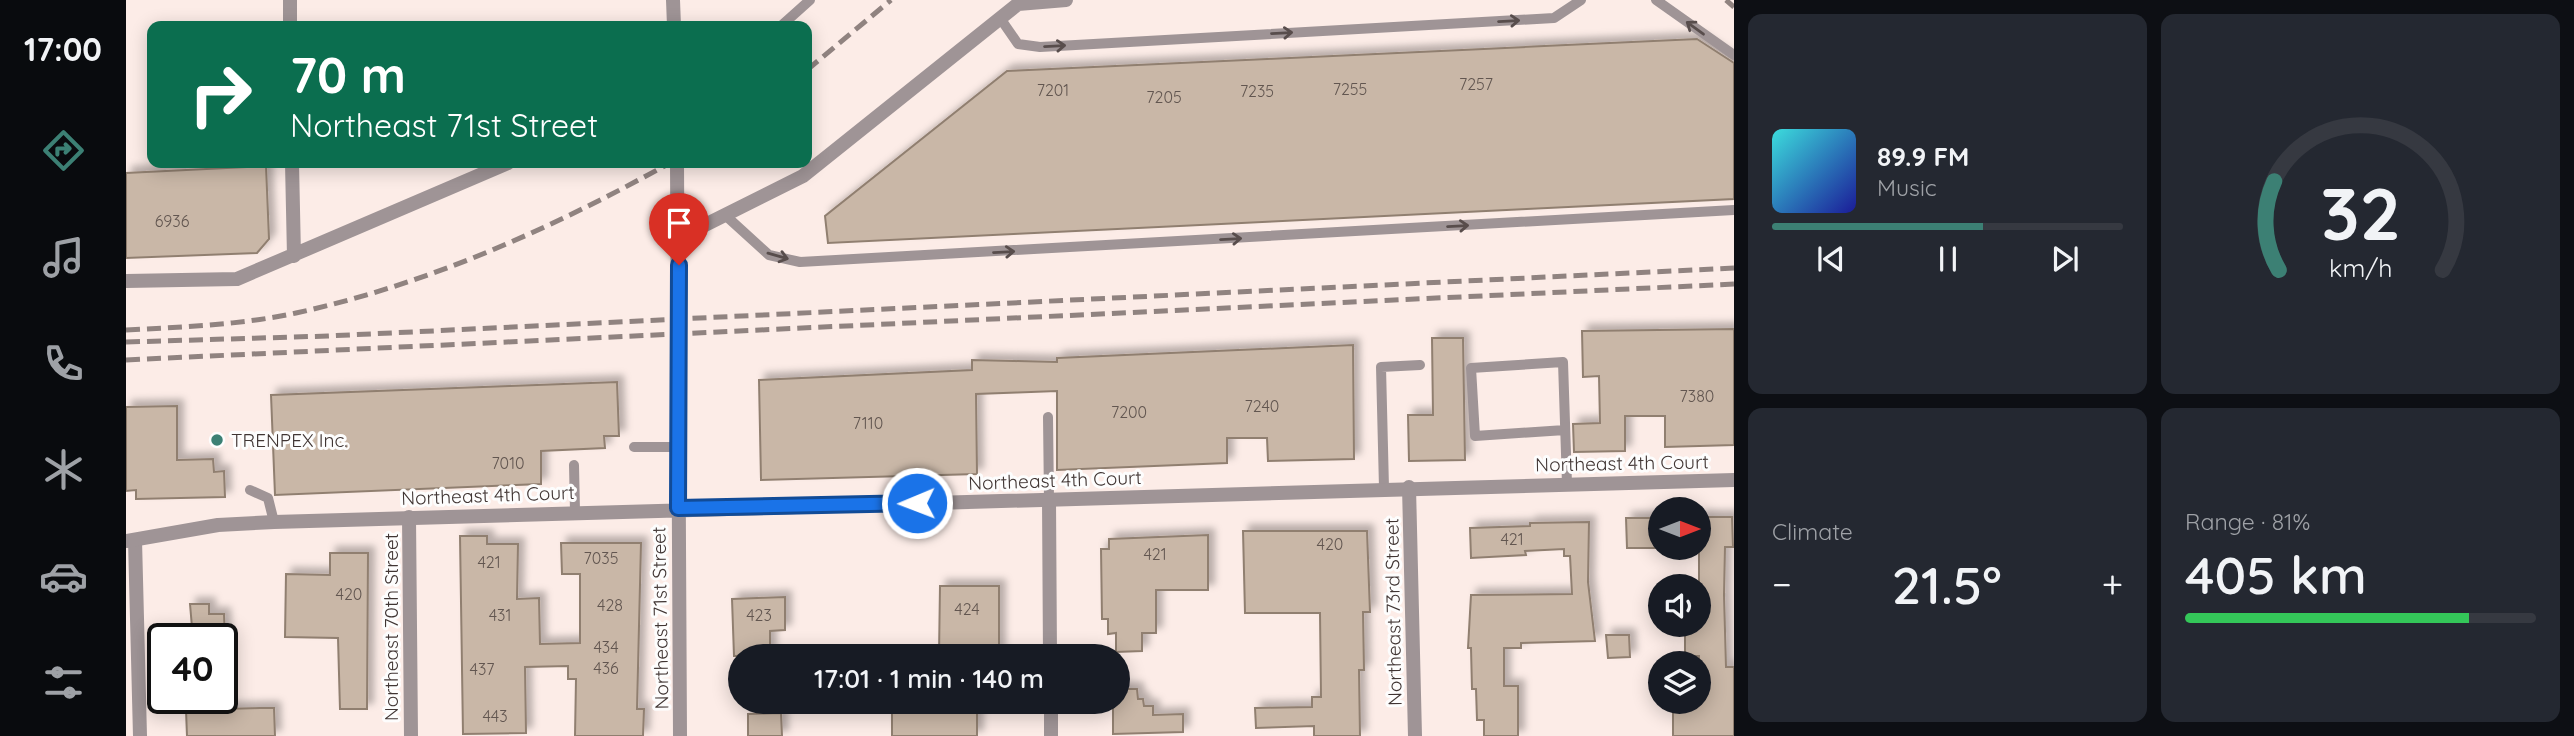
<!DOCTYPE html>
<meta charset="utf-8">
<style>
body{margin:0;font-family:Quicksand,sans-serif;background:#242831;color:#f1f3f6;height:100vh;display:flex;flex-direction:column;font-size:26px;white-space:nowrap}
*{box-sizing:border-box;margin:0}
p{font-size:23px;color:#9ea1a6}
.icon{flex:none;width:38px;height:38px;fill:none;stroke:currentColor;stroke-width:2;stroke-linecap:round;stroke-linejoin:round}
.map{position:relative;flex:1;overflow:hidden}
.details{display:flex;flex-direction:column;gap:14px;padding:14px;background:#0d0f14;width:840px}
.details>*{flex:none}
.hud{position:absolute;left:21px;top:21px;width:665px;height:147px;border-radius:14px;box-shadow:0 4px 18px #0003;background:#0b6e4f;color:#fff;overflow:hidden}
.needle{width:46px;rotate:90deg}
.buttons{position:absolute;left:1522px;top:497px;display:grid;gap:14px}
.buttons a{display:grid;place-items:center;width:63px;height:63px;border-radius:50%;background:#171b24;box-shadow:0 4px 18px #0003;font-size:35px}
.speed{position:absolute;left:21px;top:623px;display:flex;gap:14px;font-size:35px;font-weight:700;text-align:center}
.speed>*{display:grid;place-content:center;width:91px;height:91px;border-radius:50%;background:#171b24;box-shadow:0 4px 18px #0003;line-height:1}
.speed .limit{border:4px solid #111;border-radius:10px;background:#fff;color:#111}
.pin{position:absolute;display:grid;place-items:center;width:60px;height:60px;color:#fff;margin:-72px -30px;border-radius:50% 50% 50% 0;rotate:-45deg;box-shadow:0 0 7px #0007}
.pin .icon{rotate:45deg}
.me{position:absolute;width:77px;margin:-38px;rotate:269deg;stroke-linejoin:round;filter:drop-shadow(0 0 5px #0008)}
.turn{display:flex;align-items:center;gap:24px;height:147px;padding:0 28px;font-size:32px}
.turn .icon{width:91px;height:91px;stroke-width:2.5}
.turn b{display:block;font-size:49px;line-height:60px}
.big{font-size:52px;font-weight:600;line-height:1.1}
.details .tile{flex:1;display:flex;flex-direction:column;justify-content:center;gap:10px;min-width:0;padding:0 24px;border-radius:14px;background:#242831}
.details .dial{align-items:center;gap:0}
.dial svg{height:182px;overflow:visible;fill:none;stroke:#363941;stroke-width:7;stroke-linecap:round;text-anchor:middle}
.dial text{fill:#f1f3f6;stroke:none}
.song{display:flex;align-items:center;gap:21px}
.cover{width:84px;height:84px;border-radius:10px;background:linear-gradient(135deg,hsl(180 70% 55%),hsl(240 70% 35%))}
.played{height:7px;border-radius:4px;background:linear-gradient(90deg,#3c8074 60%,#363941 60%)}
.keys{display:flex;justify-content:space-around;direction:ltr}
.heat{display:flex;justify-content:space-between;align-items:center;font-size:38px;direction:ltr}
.charge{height:10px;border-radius:5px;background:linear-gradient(90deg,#34c759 81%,#363941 0)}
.details .tiles{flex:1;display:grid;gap:14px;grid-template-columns:repeat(2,1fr)}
.trip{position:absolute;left:602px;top:644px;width:402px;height:70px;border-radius:35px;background:#171b24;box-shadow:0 4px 18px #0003;font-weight:600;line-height:70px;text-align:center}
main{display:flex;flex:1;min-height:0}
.tab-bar{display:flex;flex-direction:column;width:126px;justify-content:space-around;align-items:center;background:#090b0e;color:#9ea1a6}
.tab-bar .icon{width:49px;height:49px}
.tab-bar .current{color:#3c8074}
.tab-bar b{font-size:32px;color:#f1f3f6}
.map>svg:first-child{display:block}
.building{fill:#c9b7a7;stroke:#907f70;stroke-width:2;filter:url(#shadow)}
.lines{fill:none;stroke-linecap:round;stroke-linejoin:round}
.service{stroke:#9f9496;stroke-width:10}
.minor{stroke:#9f9496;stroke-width:14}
.tertiary{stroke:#9f9496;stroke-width:14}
.rail{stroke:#908380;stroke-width:5;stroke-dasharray:14 7;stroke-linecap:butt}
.oneway{stroke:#584d4c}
.route-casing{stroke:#114b97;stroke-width:18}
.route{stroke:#1a73e8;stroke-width:12}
.poi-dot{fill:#3c8074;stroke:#fdfdfd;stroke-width:2.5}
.labels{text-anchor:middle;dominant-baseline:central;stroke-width:6;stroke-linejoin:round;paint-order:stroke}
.number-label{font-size:16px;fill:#625650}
.poi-label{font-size:19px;fill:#403533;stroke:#fdfdfd;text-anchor:start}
.street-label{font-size:19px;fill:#403533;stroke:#fdfdfd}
</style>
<main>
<nav class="tab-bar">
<b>17:00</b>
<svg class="icon current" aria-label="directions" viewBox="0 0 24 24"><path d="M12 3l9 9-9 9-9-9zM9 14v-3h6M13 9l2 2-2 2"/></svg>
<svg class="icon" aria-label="music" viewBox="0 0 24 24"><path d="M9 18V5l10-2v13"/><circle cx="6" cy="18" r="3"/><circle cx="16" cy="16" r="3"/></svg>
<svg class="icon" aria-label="phone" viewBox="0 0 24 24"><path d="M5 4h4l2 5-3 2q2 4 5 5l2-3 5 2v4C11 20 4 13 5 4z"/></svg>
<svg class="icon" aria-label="climate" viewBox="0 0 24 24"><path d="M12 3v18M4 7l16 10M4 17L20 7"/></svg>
<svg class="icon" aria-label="car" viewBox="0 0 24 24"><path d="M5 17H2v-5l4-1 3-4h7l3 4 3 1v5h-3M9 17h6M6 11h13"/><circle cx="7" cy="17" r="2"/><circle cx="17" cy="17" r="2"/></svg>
<svg class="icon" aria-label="filters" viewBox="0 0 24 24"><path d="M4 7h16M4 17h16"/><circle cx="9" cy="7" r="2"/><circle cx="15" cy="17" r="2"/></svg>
</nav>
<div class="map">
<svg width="1608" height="736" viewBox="0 0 1608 736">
<defs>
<filter id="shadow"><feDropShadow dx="6" dy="-6" stdDeviation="3.5" flood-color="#0004"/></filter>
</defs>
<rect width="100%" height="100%" fill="#fcece7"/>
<!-- building -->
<path class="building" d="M1571 39 1608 63V199L702 243 699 216 881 71Z
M140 166 143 239 131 253 0 258V173Z
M1608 329V445L1539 447V416H1499V451L1448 452 1447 424 1474 423 1473 376 1457 377 1456 331Z
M1306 338H1337L1339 460 1283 461 1282 415H1307Z
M1227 345 1228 459 1142 461 1141 438H1101V463L931 470V391L850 394 851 474 635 480 633 380 846 370V360L931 362V358Z
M491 382 493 436H478L479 448 415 451V484L149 495 145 395Z
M51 406V460L87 459 88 472 98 471 99 497 10 499V490L0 491V407Z
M1573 517H1606L1607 547H1599L1598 595 1600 667H1608V736H1547V702H1573V656H1559V626L1573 625Z
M1500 518H1535V548H1501Z
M1463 522 1462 582 1469 641 1395 643V648H1378V686H1392V736H1358V720H1351L1350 689H1346L1345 648H1342L1345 595 1446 594 1444 556H1438V549L1399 551 1400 555 1345 558 1344 528 1404 526V523Z
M1117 531H1241L1244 612H1237L1238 670H1233L1234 736H1188V726L1130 728 1129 708 1186 707V697H1195L1194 613H1119Z
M1082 535V590H1030V633H1016V651L990 652V633L982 634V619H976L975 549H983V539Z
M334 536H361V544H392L391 599 413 598 414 644 454 643V574H436L435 543H515L511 709H518L517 736H449L450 679H442V666L399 667 400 733 337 734Z
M204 553H242L241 709H214L212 638 159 637 160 574 204 575Z
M814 586H873V656L813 655Z
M659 597V630L644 631V656H608L606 599Z
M64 604H83V614H98L99 639H67Z
M1480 635H1503L1504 657 1482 658Z
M992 689H1011L1012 699H1017L1018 706H1027V715L1057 714V732L987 734V702H992Z
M851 703V736H766V704Z
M134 708H148L149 736H61L60 710Z
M655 713 656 736H622V714Z"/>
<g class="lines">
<!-- service -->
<path class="service" d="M1530 0 1608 55
M874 18 892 44 914 47 1428 18 1455 0
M655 26 684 0
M599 215 643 255 674 262 1608 210
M922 417 923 500
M1439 430 1349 436 1345 368 1437 362 1441 484
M508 447H553
M448 465 449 511
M1258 488 1255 367 1294 365
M124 490 142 498 148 522"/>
<!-- minor -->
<path class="minor" d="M164 0V26
M166 163 168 256
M553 238 677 176 892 4 940 0
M0 281 111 279 382 163
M1283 487 1289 736
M923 500 924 656
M283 517 285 736
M9 540 14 736
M925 702V736"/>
<!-- tertiary -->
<path class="tertiary" d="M547 0 548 26
M551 163 554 736
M0 541 92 525 148 522 1608 480"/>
<!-- rail -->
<path class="rail" d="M1600 0 1608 7
M681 70 765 0
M0 330C57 327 114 325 170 313 303 284 426 228 544 163
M0 342 202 336 1608 268
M0 360 1608 284"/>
</g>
<!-- one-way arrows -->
<defs><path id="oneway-shaft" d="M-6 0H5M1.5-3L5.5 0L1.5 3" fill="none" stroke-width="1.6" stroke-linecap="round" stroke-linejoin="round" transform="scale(1.75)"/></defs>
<g class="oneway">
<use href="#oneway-shaft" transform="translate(1383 21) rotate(-3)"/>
<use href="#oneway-shaft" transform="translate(1569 28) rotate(-144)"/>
<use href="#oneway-shaft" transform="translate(1156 33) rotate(-3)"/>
<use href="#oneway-shaft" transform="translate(929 46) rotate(-3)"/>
<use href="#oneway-shaft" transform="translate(1332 226) rotate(-3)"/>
<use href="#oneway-shaft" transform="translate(1105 239) rotate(-3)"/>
<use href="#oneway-shaft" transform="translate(878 252) rotate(-3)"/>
<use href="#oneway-shaft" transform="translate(652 256) rotate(16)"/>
</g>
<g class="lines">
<defs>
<path id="route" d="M553 265 552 508 791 503"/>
</defs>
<!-- route casing -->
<use href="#route" class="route-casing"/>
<!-- route -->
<use href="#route" class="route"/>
</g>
<!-- markers -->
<circle class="poi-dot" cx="91" cy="440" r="7"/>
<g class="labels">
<!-- number labels -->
<g class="number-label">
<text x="1350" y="84">7257</text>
<text x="1224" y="89">7255</text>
<text x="927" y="90">7201</text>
<text x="1131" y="91">7235</text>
<text x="1038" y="97">7205</text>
<text x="46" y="221">6936</text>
<text x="1571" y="396">7380</text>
<text x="1136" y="406">7240</text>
<text x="1003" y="412">7200</text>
<text x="742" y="423">7110</text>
<text x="382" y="463">7010</text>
<text x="1386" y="539">421</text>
<text x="1204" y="544">420</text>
<text x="1029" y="554">421</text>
<text x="475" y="558">7035</text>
<text x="363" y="562">421</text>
<text x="223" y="594">420</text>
<text x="484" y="605">428</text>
<text x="841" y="609">424</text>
<text x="374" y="615">431</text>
<text x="633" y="615">423</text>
<text x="480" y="647">434</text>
<text x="480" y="668">436</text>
<text x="356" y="669">437</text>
<text x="369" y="716">443</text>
</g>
<!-- poi labels -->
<g class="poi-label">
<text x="105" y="440">TRENPEX Inc.</text>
</g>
<!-- street labels -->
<g class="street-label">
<text transform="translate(1496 463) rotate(-1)">Northeast 4th Court</text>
<text transform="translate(929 480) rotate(-2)">Northeast 4th Court</text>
<text transform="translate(362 495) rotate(-2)">Northeast 4th Court</text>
<text transform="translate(1267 612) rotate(-91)">Northeast 73rd Street</text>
<text transform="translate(534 618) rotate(-91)">Northeast 71st Street</text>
<text transform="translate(265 627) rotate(-90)">Northeast 70th Street</text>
</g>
</g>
</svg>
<div class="buttons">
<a><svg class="needle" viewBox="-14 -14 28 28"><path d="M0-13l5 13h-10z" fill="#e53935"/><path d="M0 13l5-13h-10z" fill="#9ea1a6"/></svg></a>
<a><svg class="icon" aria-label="sound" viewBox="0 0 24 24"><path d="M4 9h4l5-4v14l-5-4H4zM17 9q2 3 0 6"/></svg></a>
<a><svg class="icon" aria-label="layers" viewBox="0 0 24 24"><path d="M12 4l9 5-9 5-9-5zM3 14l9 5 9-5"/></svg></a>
</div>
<div class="speed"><div class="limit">40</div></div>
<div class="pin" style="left:553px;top:265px;background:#d93025"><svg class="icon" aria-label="arrive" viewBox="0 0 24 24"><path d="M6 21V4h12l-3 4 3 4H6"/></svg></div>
<svg class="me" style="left:791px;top:503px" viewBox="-20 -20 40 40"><circle r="17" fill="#1a73e8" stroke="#fff" stroke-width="3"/><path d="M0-11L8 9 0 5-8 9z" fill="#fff"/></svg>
<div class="trip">17:01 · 1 min · 140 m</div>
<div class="hud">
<div class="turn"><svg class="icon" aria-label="right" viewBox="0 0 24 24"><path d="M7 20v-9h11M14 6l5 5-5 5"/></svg><div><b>70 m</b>Northeast 71st Street</div></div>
</div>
</div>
<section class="details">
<div class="tiles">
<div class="tile">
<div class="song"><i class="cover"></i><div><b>89.9 FM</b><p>Music</p></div></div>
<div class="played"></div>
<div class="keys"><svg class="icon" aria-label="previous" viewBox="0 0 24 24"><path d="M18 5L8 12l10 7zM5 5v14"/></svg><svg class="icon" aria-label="pause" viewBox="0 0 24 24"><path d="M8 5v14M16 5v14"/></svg><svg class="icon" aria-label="next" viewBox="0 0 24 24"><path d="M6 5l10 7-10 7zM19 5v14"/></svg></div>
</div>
<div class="tile dial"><svg viewBox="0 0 100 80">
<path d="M14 69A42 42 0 1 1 86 69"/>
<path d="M14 69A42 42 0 0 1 12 30" stroke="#3c8074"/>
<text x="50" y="56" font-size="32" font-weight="700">32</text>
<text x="50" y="72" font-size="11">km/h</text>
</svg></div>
<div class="tile"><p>Climate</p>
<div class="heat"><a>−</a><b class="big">21.5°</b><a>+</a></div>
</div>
<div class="tile"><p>Range · 81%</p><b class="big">405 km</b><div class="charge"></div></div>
</div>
</section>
</main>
